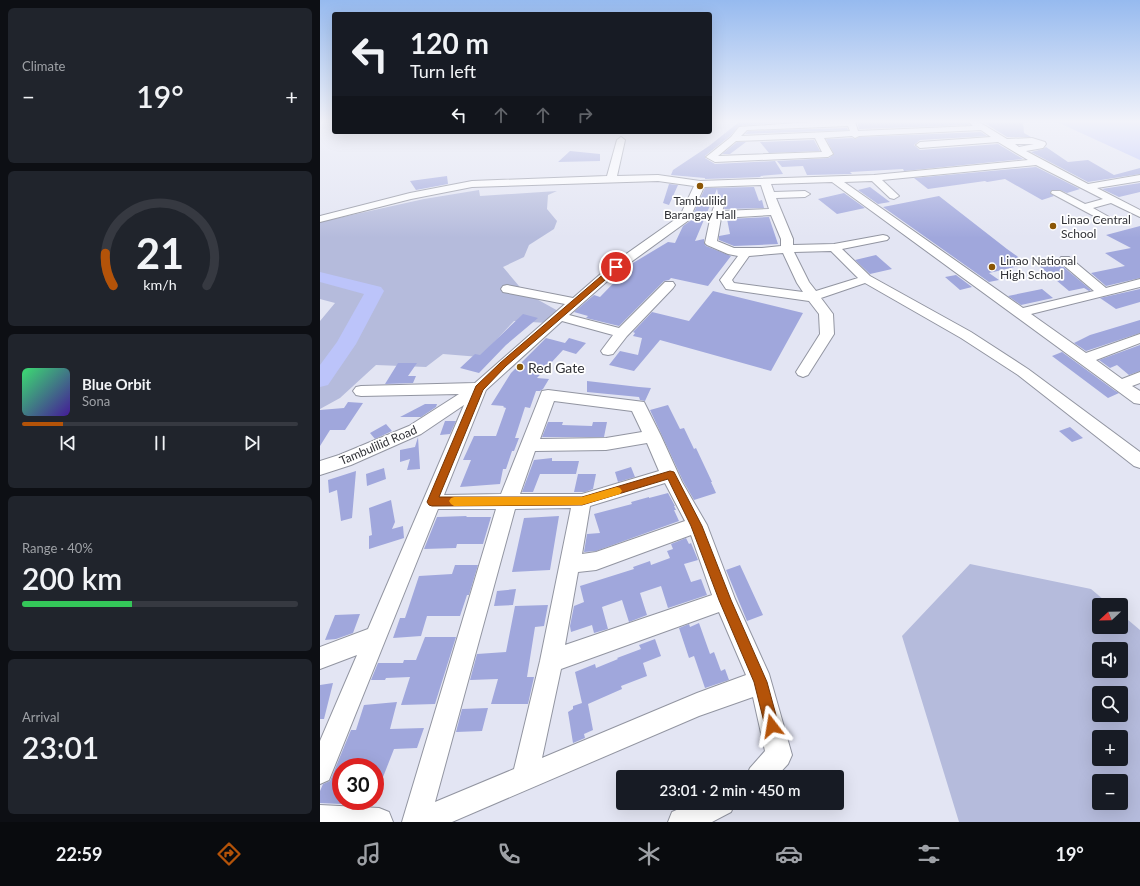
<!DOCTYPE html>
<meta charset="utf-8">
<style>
body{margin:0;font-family:Lato,sans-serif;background:#20242c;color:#f1f3f6;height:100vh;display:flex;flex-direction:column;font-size:15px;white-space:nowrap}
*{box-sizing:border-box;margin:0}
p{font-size:13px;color:#9ea1a6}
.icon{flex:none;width:22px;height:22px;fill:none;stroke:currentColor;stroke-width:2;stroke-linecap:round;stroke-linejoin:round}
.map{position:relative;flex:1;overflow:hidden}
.details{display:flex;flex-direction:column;gap:8px;padding:8px;background:#0d0f14;width:320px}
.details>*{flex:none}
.guide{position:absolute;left:12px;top:12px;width:380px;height:122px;border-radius:4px;box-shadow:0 4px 16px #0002;background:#171b24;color:#f1f3f6;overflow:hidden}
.needle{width:26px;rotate:248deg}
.controls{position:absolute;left:772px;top:598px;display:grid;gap:8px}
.controls a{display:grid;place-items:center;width:36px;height:36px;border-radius:4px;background:#171b24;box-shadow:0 4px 16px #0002;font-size:20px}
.speed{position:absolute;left:12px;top:758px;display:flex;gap:8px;font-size:20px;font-weight:700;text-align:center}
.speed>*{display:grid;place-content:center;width:52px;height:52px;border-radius:50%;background:#171b24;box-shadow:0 4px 16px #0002;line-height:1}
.speed .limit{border:6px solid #d22;background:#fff;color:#111}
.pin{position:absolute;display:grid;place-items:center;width:34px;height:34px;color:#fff;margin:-17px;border:2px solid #fff;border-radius:50%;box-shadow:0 1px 4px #0007}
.me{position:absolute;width:44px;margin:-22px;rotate:346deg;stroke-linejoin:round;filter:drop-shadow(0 0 3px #0008)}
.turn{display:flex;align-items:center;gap:14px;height:84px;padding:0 12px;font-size:18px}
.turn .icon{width:52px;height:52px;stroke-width:2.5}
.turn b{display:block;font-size:28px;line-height:34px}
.lanes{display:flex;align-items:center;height:38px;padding:0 12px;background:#0003;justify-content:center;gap:20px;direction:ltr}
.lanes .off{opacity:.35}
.big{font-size:30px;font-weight:600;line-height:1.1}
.details .card{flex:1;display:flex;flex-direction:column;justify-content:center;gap:6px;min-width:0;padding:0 14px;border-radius:6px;background:#20242c}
.details .dial{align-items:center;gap:0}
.dial svg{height:104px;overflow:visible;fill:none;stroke:#363941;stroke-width:7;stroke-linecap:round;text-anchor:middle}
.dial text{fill:#f1f3f6;stroke:none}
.song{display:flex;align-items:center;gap:12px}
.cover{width:48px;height:48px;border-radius:6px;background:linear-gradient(135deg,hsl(140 70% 55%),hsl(260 70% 35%))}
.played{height:4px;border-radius:2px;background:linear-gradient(90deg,#b45309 15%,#363941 15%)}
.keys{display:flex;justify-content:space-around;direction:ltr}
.heat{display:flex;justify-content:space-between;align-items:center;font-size:22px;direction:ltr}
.charge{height:6px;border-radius:3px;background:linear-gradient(90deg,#34c759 40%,#363941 0)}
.trip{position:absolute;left:296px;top:770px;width:228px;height:40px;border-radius:4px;background:#171b24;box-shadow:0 4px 16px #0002;font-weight:600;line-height:40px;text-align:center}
.tabs{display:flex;height:64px;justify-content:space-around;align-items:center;background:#090b0e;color:#9ea1a6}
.tabs .icon{width:28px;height:28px}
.tabs .on{color:#b45309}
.tabs b{font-size:18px;color:#f1f3f6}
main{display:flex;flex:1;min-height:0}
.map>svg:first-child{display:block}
.green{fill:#b5bbdc;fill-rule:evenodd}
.water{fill:#bcc4fa}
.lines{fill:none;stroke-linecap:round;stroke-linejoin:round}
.river{fill:#bcc4fa;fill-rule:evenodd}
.building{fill:#a0a7dc}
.minor-casing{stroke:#9295a1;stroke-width:2}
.minor{fill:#fff;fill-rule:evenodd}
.route{fill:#b45309;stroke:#753606}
.slow{fill:#f59e0b}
.poi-dot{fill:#8b5606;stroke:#fff;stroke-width:1.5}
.labels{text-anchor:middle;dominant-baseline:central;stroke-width:3.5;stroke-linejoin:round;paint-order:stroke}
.far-poi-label{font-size:12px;fill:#313237;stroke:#fff;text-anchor:start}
.far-street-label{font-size:12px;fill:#313237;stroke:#fff}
.poi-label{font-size:14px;fill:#313237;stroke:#fff;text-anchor:start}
</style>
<main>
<section class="details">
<div class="card"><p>Climate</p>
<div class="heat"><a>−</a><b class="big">19°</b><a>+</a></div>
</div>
<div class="card dial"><svg viewBox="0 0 100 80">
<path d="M14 69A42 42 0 1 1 86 69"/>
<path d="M14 69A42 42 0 0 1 8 44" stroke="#b45309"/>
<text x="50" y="56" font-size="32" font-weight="700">21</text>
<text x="50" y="72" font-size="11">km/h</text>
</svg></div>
<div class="card">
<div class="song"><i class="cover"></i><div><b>Blue Orbit</b><p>Sona</p></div></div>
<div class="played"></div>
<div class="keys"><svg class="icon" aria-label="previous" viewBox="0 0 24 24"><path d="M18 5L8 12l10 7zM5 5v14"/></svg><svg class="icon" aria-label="pause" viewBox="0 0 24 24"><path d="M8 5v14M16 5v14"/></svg><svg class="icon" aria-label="next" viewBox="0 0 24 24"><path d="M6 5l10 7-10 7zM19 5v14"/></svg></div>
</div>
<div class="card"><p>Range · 40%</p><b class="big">200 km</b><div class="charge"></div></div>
<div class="card"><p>Arrival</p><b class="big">23:01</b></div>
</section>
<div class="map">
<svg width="820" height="822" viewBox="0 0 820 822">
<rect width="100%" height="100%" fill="#e3e5f3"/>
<!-- green -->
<path class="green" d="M159 190 160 196 237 191 228 195 227 209 237 221 234 229 209 245 204 257 183 267 204 292 240 312 227 323 194 321 160 357 123 354 106 367 56 365 20 398 0 409V321L15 303 0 299V222L104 199Z
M650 564 771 589 790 605H779V627H801V614L820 630V822H639L582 636ZM779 649H801V671H779ZM779 693H801V715H779ZM779 737H801V759H779ZM779 781H801V803H779Z"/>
<!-- water -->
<path class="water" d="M737 122H820V160Z"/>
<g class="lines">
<!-- river -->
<path class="river" d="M0 272 61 287 64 291 36 344 8 385 0 387V365L17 342 44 294 0 282Z"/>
</g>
<!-- building -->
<path class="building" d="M419 122H462L419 126 410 136 385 156V158L395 164 455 161 463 174 440 176 441 177 385 179V178L351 175 353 170 389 146Z
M537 122H648L650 125 539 129Z
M663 122H703L704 133 711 137H687Z
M527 128 528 130 425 134 428 131Z
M661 132 667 136 600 140 594 145 600 150 678 144 703 159 584 171 583 169 530 172 532 174 487 175 483 166 462 167 457 161 509 158 514 154 506 139 532 138 536 139 539 137Z
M494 140 500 151 449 153 440 142Z
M417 142H426L410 154H402Z
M726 147 748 162 768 160 794 175 820 168V174L768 182 711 152 723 149Z
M250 151 280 154V161L238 162Z
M716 167 760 189 747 193 740 190H732L730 193 734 196 722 200 685 179 667 182 665 181 608 189 594 178Z
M127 176 128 184 96 190 90 181Z
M820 183V192L799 197 782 189Z
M349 184 358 185 349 205 343 203Z
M434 187 439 201 442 200 444 208 404 209 406 203 399 199 397 189 375 241 384 239V243L386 246 411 256 388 286 351 278 349 280 344 281 299 326 266 318 268 316 254 312 274 295 280 297 313 263 348 242 355 243 363 226 370 221 385 188Z
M550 187 570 202 558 204 538 190Z
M524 193 545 208 517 214 498 199Z
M619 196 687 249 708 264 669 273 679 280 669 282 563 207Z
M449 217 458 244 414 246 399 240V236L410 234 407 219Z
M820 226V278L786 286 771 273 805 266 785 253 811 248 786 235Z
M556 255 572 269 550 274 535 260Z
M738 261 740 264 771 290 769 291 764 288 749 291 717 264Z
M636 275 652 287 640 290 625 277Z
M722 289 733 298 701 305 688 296Z
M820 289V302L796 309 780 298Z
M393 291 483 313 451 371 340 340 314 371 289 365 300 351 318 355 322 338 313 336 315 333 313 332 332 312 369 321Z
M203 314 218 318 186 345 159 373 140 368 155 354 160 355Z
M820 320V333L766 351 754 343 770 335Z
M226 338 245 343 249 338 266 343 256 354 243 350 217 378 229 379 223 389 220 391H216L210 408 205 407 195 438H199L194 451H192L186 469H183L180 484 140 487 151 460H143L154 436H176L186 408 183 407 184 406 171 405 191 373Z
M820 345V371L809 375 797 365 790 368 779 360Z
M742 352 794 390 799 393 788 398 732 356Z
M78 363H97L88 376H96L93 383 65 384Z
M267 381 319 387 331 388 325 401 320 400 319 397 267 392Z
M28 402 43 403 25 430H10L0 446V410L24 408Z
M105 404H117L116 407 101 417H80Z
M348 405 360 429 364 428 374 449 376 448 392 482H391L396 493 374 500 363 481 330 410Z
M125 421H136L130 434 120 435Z
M228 422H243L242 425 272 426 273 422H287L284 437H222Z
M66 424 72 431 55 439 50 433Z
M750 427 763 438 752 442 739 431Z
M98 437 100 469 87 470 90 459 80 462V450L95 447Z
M232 458V461H259L256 474H220L213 492H202L214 460Z
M311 467 315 477 298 482 295 472Z
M64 468 66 479 47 486 46 474Z
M36 471 32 518 21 521 17 490 9 493 8 480Z
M258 474H276L273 489 265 492H254Z
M348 493 355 506H354L356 510H354L359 521 276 551 264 552 267 534 280 533 274 514 312 504 311 502 329 497V498Z
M71 500 75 522 72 529 83 526 84 538 49 549V536L52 535 49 508Z
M147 516 146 517H171L163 544H137L136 548 104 549 117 517Z
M239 516 230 570 192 572 204 518Z
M366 538 369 544 371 543 378 560 364 564 371 582 381 579 387 595 348 608 341 586 320 593 327 615 309 622 302 600 282 607 288 629 274 633 272 625 251 632 250 626 254 606 264 602 260 586 314 569 313 567 330 561 331 565 350 558 347 551 353 549 351 544Z
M135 565H158L149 595H147L140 616H107L101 636 73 638 80 618H85L99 576 132 574Z
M420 565 443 615 427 621 406 570Z
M196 589 193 605 174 606 177 591Z
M228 605 224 626 215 627 207 677H214L208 704H171L178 679 150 680 157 654 186 652 195 606Z
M40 614 33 633 16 639 5 640 15 615Z
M379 623 390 654 394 652 401 671 405 669 409 680 385 688 374 656 369 658 359 628 369 624 370 627Z
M105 637H136L115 704 81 705 90 677 66 678 65 680H51L58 663H83L84 660H96Z
M335 639 341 656 323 663 327 676 301 686 302 689 268 704 273 730 264 734 265 738 253 743 248 712 253 709V706L262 703 255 672 275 664 276 668 298 659 297 658 321 649 319 645Z
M13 683 4 719H0V685Z
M77 702 70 729 104 728 97 748 74 749 56 795 55 767H21V804L0 803V791L3 784 10 781 31 730H36L44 705Z
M168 708 162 731 136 732 142 709Z"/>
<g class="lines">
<defs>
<path id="minor" d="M491 122H535L538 131 653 126 649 122H659L687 139 712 138 725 142 726 144 723 148 706 151 768 184 820 175V181L777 188 820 210V217L791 203 773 208 789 217 790 219 789 221 785 222 731 193 732 191H740L765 204 783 199 716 165 562 180 579 196 574 199 570 198 552 181 524 182 703 308 774 291 741 263 739 260 741 257H749L786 288 820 279V287L711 314 766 353 820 334V343L776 360 802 379 820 372V383L812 386 820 391V404L814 403 795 389 512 182 451 184 454 192 485 191 490 194 485 197 456 198 473 239V245L514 244 563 235 567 236 569 238 567 240 522 249 550 276 651 332 708 369 820 452V468L814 466 698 375 641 338 545 283 501 298 513 314 514 334 488 375 483 377 478 375 476 372 500 334 499 314 489 301 406 289 400 280 418 256 408 254 387 245 385 243 391 215 396 201 400 200 405 203 402 211 449 209 441 185 384 187 369 220 300 270 249 315 299 328 345 282H353L355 285 353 288 307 336 293 354 288 355 283 354 281 351 293 335 242 321 166 390 124 495 181 494 222 391 228 390 324 402 341 436 362 482 387 525 415 599 449 674 472 755 468 764 456 777H426L430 768 445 751 433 697 379 716 132 822H82L176 509H118L9 780 0 784V741L37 655 0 669V647L48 629 144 405 101 434 31 465 0 475V461L19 455 89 426 139 394 41 396 36 395 33 391 36 387 41 386 155 383 245 304 183 292 181 289 183 286 187 285 253 298 292 264 360 216 374 186 338 181 152 187 91 199 0 222V216L90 193 152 181 287 176 297 140 301 137 305 140 297 176 338 175 380 181 554 175 708 160 678 142 600 148 596 145 600 142 671 137 661 130 539 136 535 138 532 136 504 138 513 154 508 157 395 162 386 157 411 137 419 127ZM528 126 530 131 421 136 427 130ZM495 138 502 152 398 156 416 141ZM695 144H714L699 147ZM451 215 461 239V246L442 248H414L397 241 401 218ZM511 251 538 278 496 291 489 282 474 252ZM463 253 477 283 483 292 414 283 412 280 429 256ZM234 401 312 411 322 432 286 438 220 439ZM327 443 339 471 262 494H200L215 451 286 450ZM345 483 365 521 276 552 262 554 270 506ZM251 508 220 661 194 769 115 802 195 509ZM371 535 392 595 245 645 258 572 276 570ZM399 612 426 675 377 693 222 758 241 669Z
M372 803H415L411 812 392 822H348L352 812Z
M0 805 59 808 69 812 73 822H0Z"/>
</defs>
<!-- minor casing -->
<use href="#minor" class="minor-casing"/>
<!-- minor -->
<use href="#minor" class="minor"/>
</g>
<!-- sky -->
<linearGradient id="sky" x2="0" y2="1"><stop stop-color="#96baef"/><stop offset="0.51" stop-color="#f2f3fa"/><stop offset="1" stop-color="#f2f3fa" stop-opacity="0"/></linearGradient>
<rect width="820" height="238" fill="url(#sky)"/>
<!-- route -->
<path class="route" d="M294 265 300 267 186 366 163 390 119 497H262L350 471 354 472 382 526 411 600 447 682 459 726 457 731 452 733 447 731 445 726 434 682 399 600 371 526 348 479 262 505 112 506 109 505 107 502 156 386 180 363Z"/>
<!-- slow -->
<path class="slow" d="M297 487 300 488 302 491 300 494 262 505 134 506 131 504 129 501 131 498 134 497H262Z"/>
<!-- markers -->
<g class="poi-dot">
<circle cx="380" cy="186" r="4"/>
<circle cx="733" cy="226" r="4"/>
<circle cx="672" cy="267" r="4"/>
<circle cx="200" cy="367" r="4"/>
</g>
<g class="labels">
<!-- far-poi labels -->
<g class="far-poi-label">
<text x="380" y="200" text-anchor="middle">Tambulilid<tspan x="380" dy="14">Barangay Hall</tspan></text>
<text x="741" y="219">Linao Central<tspan x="741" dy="14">School</tspan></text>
<text x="680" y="260">Linao National<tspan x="680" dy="14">High School</tspan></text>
</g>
<!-- far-street labels -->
<g class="far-street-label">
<text transform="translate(58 445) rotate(-23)">Tambulilid Road</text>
</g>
<!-- poi labels -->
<g class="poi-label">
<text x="208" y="367">Red Gate</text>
</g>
</g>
</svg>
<div class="controls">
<a><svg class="needle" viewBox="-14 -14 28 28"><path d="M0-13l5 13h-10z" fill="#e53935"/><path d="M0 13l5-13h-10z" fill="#9ea1a6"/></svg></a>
<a><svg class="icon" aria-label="sound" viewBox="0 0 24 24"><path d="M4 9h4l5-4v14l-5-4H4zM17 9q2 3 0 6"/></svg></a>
<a><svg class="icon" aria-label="search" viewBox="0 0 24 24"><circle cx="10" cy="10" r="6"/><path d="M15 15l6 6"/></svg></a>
<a>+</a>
<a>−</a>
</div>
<div class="speed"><div class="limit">30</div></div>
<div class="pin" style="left:296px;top:267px;background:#d93025"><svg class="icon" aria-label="arrive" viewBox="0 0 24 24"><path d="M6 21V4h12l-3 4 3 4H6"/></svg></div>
<svg class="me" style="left:452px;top:726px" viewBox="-20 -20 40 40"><path d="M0-17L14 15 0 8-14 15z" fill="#b45309" stroke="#fff" stroke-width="4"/></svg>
<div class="trip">23:01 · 2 min · 450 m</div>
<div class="guide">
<div class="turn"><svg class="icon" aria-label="left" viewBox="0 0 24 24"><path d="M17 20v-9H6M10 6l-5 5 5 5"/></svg><div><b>120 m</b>Turn left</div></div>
<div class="lanes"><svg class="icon" aria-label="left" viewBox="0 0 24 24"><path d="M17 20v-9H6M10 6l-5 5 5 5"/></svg><svg class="icon off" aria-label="ahead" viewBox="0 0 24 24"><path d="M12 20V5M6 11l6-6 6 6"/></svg><svg class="icon off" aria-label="ahead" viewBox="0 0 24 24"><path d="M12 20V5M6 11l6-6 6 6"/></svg><svg class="icon off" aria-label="right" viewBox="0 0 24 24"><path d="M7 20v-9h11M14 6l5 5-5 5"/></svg></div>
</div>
</div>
</main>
<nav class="tabs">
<b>22:59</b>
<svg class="icon on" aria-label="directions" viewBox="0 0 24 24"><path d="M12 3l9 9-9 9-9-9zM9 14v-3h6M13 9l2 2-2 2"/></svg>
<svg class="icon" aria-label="music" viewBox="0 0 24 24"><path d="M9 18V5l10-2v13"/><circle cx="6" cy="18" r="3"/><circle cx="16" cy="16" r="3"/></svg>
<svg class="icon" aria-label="phone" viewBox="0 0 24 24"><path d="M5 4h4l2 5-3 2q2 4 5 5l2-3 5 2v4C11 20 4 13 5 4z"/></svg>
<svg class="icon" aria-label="climate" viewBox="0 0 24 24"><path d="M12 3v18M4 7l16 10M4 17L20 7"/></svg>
<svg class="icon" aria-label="car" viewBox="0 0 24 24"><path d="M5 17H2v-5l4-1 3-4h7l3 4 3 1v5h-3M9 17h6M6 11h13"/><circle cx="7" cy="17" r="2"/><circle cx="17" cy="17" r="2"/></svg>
<svg class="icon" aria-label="filters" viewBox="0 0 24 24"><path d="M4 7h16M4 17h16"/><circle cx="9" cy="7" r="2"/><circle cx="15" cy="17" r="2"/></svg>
<b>19°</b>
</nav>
